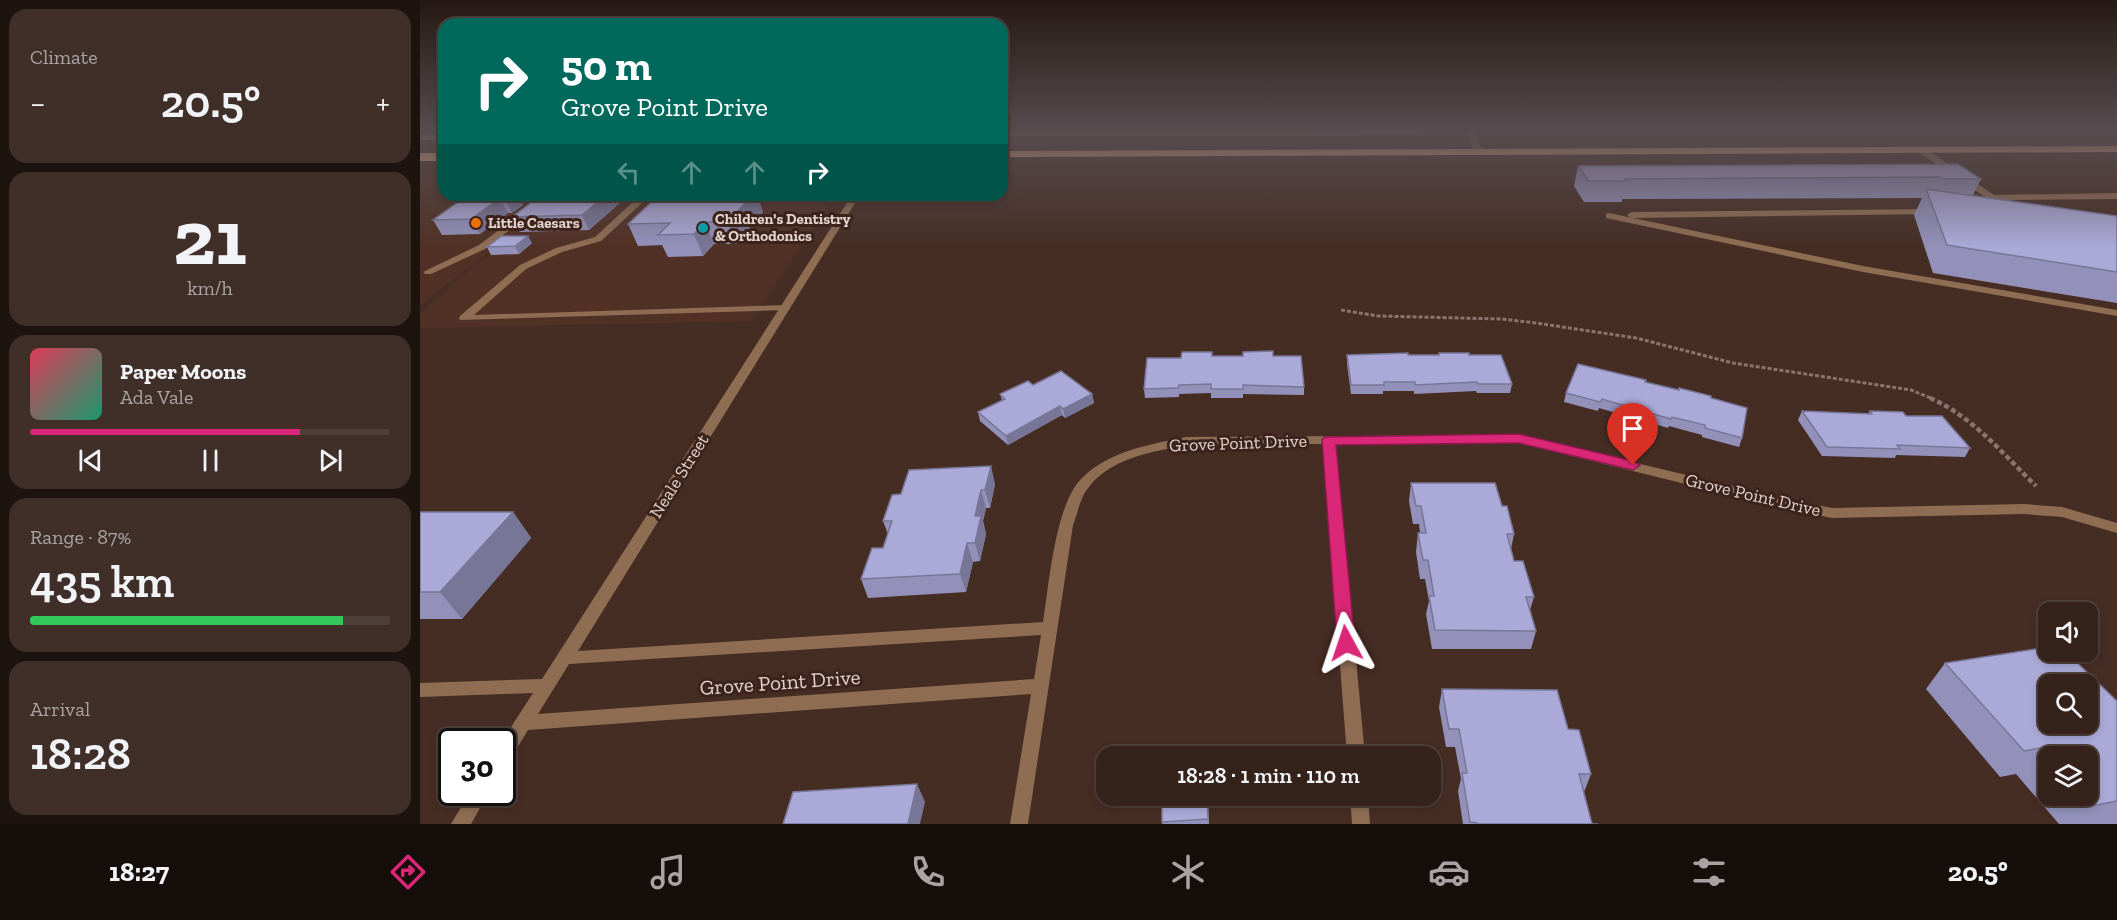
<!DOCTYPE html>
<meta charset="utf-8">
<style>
body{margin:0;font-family:"Zilla Slab",serif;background:#3f2f28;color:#f1f3f6;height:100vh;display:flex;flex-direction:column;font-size:22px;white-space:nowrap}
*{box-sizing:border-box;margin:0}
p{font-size:20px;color:#a9a4a3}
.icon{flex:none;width:33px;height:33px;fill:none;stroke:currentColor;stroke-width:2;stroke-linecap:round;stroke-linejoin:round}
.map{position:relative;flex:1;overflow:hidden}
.panel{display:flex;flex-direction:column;gap:9px;padding:9px;background:#1d130f;width:420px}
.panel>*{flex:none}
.top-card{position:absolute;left:18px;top:18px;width:570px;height:183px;border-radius:18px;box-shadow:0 3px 9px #0003,0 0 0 2px #4e3f3a;background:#00695c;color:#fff;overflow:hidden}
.controls{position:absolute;left:1618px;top:602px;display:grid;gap:12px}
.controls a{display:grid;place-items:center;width:60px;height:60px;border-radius:12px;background:#34221b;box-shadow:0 3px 9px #0003,0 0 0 2px #4e3f3a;font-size:30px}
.speed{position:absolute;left:18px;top:728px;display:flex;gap:12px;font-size:30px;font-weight:700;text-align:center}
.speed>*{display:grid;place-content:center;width:78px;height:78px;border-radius:50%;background:#34221b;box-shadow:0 3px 9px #0003,0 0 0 2px #4e3f3a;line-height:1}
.speed .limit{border:3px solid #111;border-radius:9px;background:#fff;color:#111}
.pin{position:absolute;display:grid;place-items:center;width:51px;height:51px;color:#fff;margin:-62px -26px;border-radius:50% 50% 50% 0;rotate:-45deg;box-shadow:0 0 6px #0007}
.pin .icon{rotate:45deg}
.me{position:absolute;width:66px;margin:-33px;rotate:355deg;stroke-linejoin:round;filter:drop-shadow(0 0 4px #0008)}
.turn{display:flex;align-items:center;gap:21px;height:126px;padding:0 24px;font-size:27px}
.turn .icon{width:78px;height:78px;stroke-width:2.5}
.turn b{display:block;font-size:42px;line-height:51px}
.lanes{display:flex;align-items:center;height:57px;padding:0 24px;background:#0003;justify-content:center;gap:30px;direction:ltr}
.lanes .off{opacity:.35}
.big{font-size:45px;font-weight:600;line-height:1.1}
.panel .tile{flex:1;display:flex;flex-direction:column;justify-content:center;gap:9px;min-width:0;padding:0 21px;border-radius:18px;background:#3f2f28}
.panel .dial{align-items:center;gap:0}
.dial b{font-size:78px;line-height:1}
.song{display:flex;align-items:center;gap:18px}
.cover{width:72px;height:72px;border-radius:9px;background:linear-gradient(135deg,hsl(350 70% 55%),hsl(160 70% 35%))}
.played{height:6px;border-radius:3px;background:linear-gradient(90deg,#db2777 75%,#4e3f3a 75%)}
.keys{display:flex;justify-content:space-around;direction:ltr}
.heat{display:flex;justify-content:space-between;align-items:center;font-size:33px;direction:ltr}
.charge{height:9px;border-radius:4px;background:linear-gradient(90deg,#34c759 87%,#4e3f3a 0)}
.trip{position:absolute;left:676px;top:746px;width:345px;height:60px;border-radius:18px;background:#34221b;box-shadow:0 3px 9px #0003,0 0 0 2px #4e3f3a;font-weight:600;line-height:60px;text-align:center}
.tabs{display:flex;height:96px;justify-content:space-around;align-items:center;background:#150e0b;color:#a9a4a3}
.tabs .icon{width:42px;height:42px}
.tabs .active{color:#db2777}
.tabs b{font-size:27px;color:#f1f3f6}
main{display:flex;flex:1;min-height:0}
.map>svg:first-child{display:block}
.built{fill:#513125}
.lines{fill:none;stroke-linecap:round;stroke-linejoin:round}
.path-far1{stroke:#8a746d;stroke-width:3;stroke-dasharray:4 2;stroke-linecap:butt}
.path{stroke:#8a746d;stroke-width:4.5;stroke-dasharray:5 3;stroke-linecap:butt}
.lane{fill:#8e6d53;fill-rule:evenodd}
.street{fill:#8e6d53;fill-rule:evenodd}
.highway{fill:#febd89;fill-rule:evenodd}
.wall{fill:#9391ba;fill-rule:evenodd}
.shaded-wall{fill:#787697}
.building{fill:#aba9d8;stroke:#787697;stroke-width:1.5;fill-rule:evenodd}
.route{fill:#db2777;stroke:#8e194d;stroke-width:1.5}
.food-dot{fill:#e8710a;stroke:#3c231b;stroke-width:2}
.culture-dot{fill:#0f9aa8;stroke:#3c231b;stroke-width:2}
.labels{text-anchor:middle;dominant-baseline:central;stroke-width:6;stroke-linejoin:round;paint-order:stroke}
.far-poi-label{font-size:15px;font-weight:bold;fill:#e3d2cc;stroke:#3c231b;text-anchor:start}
.street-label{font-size:18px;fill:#e3d2cc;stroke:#3c231b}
.near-street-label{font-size:21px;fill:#e3d2cc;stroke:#3c231b}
</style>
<main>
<section class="panel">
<div class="tile"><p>Climate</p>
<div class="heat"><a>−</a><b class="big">20.5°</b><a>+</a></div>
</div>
<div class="tile dial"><b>21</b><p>km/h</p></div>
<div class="tile">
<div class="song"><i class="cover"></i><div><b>Paper Moons</b><p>Ada Vale</p></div></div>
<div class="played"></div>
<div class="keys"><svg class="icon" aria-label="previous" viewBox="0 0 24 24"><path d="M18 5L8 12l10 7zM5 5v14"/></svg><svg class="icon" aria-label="pause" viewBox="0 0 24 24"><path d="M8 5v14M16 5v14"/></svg><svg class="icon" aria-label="next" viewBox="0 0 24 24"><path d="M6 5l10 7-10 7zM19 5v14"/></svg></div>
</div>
<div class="tile"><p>Range · 87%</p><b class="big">435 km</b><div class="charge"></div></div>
<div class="tile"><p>Arrival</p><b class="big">18:28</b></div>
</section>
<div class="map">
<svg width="1697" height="824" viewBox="0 0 1697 824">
<rect width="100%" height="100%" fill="#462d24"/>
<!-- built -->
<path class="built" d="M24 173V195H144L0 305V174Z
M146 195H415L331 321 1 328 0 315 40 277Z"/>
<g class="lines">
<!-- path-far1 -->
<path class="path-far1" d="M921 310 958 316 1082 319 1116 323 1216 338 1313 363 1491 390 1513 399"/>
<!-- path -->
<path class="path" d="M1510 398C1552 416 1583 454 1616 486"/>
<!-- lane -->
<path class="lane" d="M1500 149H1506L1574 195 1697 193V199L1582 200 1590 207 1583 209 1500 153Z
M126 195H135L65 249 11 274H5L3 272 59 245Z
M218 195H226L222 203 181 241 142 252 106 269 54 315 365 305 369 306 370 308 369 310 40 320 39 318 40 316 100 265 136 248 175 237 215 200Z
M1512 209 1516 212 1515 214 1211 218 1207 215 1211 212Z
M1189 213 1443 266 1697 310V316L1443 272 1186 218V214Z"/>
<!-- street -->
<path class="street" d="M1047 132H1055L1062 151 1061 153 1054 151Z
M432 195H440L158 651 623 622C629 585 635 504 662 478 689 451 731 444 767 437L1099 435 1363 498 1412 508 1604 504 1642 507 1697 523V533L1642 517 1604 514 1412 518 1363 508 1099 443 916 444 945 756H927L903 444C841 445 711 432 669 487 660 497 658 513 653 525L608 824H590L611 694 108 730 88 763 82 765V741L113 693 0 697V683L122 679ZM621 635 614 679 118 714 149 664Z
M50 792H69L51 824H31Z
M930 795H948L950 824H932Z"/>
<!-- highway -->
<path class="highway" d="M582 132H999L993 135 582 136Z
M0 134H24V140H0Z
M1697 146V152L582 157V151Z
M0 153H24V161H0Z"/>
</g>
<!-- wall -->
<path class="wall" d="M1538 164 1561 179 1553 195 1697 216V303L1513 273 1494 215 1502 198 1202 199V202H1164L1154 186 1158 166Z
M48 195H111L102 202 103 205 92 213H88L60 234 22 235 13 220Z
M209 195 169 230 100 232 92 217Z
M239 195H337L343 212 316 244H294L283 256 248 257 242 245 218 246 208 224Z
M112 243 99 254 71 255 67 247Z
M1019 353 1049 355 1092 384 1090 393H1057L1056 391 994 394V391H963V394H931L927 364V355H1019Z
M792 356H853L884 387V395L823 394V398H791V393L759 394V397L725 398 724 389 761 358Z
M1225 382 1291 398 1322 438 1319 447 1282 437V435L1249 426 1248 428 1179 408 1178 411 1144 402 1146 393Z
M613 385 672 394 674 403 645 418 642 415 588 445 560 421 558 412 582 400 580 394Z
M1382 411 1448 414 1450 411 1486 416 1550 448 1545 457 1476 455 1475 458 1402 456 1378 420Z
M991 483 1082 506 1094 534 1091 549 1094 561 1114 597 1110 610 1116 631 1111 649H1012L1006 614 1009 601 1005 579H1000L996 552 998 533H1000L999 524H993L989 501Z
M575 484 570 508H566L563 521 566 534 560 561 553 562 546 592 448 598 441 579 463 548 468 534 463 521 481 494Z
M0 512H93L111 538 42 619H0Z
M1525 663 1697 701V824H1639L1596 774 1580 777 1506 689ZM1629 756 1668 795H1629Z
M1022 689 1148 729 1171 774 1164 792 1172 824H1178H1043L1038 791 1041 779 1035 747H1026L1019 707Z
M742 795H788L789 824H742Z"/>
<!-- shaded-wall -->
<path class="shaded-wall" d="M88 195H111L102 202 103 205 92 213 84 198Z
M186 195H209L169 230 162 215Z
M332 195H337L343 212 316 244 308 222Z
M80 198 88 213 60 234 51 219Z
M285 222 294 244 283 256 274 234Z
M108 236 112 243 99 254 95 246Z
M672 394 674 403 645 418 643 409Z
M640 406 642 415 588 445 586 436Z
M571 466 575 484 570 508 565 490Z
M561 490 566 508 563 521 566 534 560 561 555 543V516Z
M93 512 111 538 42 619 20 592Z
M547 543 553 562 546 592 540 574Z
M497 784 505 802 500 824H488Z"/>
<!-- building -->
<path class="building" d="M1538 164 1561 179H1523L1520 177 1205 179 1207 181H1169L1158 166Z
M1506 189 1697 216V272L1527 245Z
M48 195H88L84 198H80L51 219 13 220Z
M121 195H186L162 215 92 217Z
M239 195H332L308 222H285L274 234 238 235 250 223 208 224Z
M81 236H108L95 246 67 247Z
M853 351V356H881L884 387 823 385V389H791V384L759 385 758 388 724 389 727 358H761L762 352H792V356H823V352Z
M988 353V355H1019V353H1049V355H1081L1092 384H1058L1057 382 995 385V382H964V385H931L927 355Z
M1158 364 1226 380 1225 382 1259 390V388L1291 396V398L1327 408 1322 438 1285 428V425L1252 417 1251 419 1182 399 1180 402 1146 393Z
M641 371 672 394 643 409 640 406 586 436 558 412 585 399 580 394 608 381 613 385Z
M1382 411 1452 414 1450 411 1483 412 1486 416H1522L1550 448 1477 445 1480 449 1407 447Z
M571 466 565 490H561L555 516H561L555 543H547L540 574 441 579 452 548H463L472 521H463L472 495 481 494 489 470Z
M991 483H1075L1082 506H1087L1094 534H1087L1094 561H1103L1114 597H1106L1116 631 1015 630 1009 596H1014L1008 560H1003L998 533H1006L1001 506H996Z
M0 512H93L20 592H0Z
M1629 647V651H1645L1697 701V801L1672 806 1663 795H1668V756H1629V758L1620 748 1604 751 1525 663ZM1629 684H1668V723H1629Z
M1022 689 1137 690 1148 729 1159 730 1171 774H1159L1172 824H1178H1057V823L1050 822 1042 773H1047L1039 729H1029Z
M497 784 488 824H363L373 792Z
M742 795H787L788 819 742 822Z"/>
<!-- sky -->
<linearGradient id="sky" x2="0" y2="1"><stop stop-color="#261914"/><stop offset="0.53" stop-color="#574c50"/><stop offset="1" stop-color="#574c50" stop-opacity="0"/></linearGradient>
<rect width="1697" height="247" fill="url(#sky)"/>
<!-- route -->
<path class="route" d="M1099 434 1213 461 1220 465 1213 470 1099 443 916 445 935 643 932 648 926 650 920 648 917 643 902 440 904 437Z"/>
<!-- markers -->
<circle class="food-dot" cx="56" cy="223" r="6"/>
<circle class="culture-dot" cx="283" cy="228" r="6"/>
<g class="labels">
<!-- far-poi labels -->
<g class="far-poi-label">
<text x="295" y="219">Children's Dentistry<tspan x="295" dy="17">&amp; Orthodonics</tspan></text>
<text x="68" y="223">Little Caesars</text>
</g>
<!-- street labels -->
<g class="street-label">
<text transform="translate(818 443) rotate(-2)">Grove Point Drive</text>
<text transform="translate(259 476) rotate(-58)">Neale Street</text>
<text transform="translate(1333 495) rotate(13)">Grove Point Drive</text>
</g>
<!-- near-street labels -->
<g class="near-street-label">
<text transform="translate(360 682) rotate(-4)">Grove Point Drive</text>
</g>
</g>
</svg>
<div class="controls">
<a><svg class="icon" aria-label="sound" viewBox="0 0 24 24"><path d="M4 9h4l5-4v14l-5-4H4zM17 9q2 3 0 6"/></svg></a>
<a><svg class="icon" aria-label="search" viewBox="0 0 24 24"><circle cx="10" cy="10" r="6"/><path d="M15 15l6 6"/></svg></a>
<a><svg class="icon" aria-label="layers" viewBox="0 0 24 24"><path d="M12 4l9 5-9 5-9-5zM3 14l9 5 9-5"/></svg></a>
</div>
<div class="speed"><div class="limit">30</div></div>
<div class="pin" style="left:1213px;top:465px;background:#d93025"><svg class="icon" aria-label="arrive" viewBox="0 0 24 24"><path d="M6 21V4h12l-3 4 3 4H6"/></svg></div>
<svg class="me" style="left:926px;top:643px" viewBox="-20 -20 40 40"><path d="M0-17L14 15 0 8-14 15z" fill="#db2777" stroke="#fff" stroke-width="4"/></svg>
<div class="trip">18:28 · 1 min · 110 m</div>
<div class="top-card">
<div class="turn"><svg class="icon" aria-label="right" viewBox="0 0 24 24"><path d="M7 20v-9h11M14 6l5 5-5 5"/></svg><div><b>50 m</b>Grove Point Drive</div></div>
<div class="lanes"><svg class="icon off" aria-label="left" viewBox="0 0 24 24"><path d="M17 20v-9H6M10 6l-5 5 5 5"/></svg><svg class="icon off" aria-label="ahead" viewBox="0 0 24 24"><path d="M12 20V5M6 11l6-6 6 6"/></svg><svg class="icon off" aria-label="ahead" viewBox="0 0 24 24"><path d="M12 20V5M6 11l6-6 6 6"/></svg><svg class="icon" aria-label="right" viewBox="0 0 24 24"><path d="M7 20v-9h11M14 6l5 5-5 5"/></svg></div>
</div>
</div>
</main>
<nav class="tabs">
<b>18:27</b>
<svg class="icon active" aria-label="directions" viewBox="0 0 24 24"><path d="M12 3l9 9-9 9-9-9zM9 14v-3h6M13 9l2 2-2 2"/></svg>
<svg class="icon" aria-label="music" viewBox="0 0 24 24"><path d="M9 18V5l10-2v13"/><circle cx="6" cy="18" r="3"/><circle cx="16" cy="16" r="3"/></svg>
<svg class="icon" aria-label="phone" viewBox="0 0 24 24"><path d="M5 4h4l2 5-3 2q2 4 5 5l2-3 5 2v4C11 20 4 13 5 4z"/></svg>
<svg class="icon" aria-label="climate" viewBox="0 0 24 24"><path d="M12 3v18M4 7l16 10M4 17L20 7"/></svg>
<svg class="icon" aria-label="car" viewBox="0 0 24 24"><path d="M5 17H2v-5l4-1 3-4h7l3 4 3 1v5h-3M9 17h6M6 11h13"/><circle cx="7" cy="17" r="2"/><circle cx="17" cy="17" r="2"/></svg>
<svg class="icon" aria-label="filters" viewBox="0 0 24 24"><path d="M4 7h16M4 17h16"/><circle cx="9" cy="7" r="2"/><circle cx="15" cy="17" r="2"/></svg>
<b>20.5°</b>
</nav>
